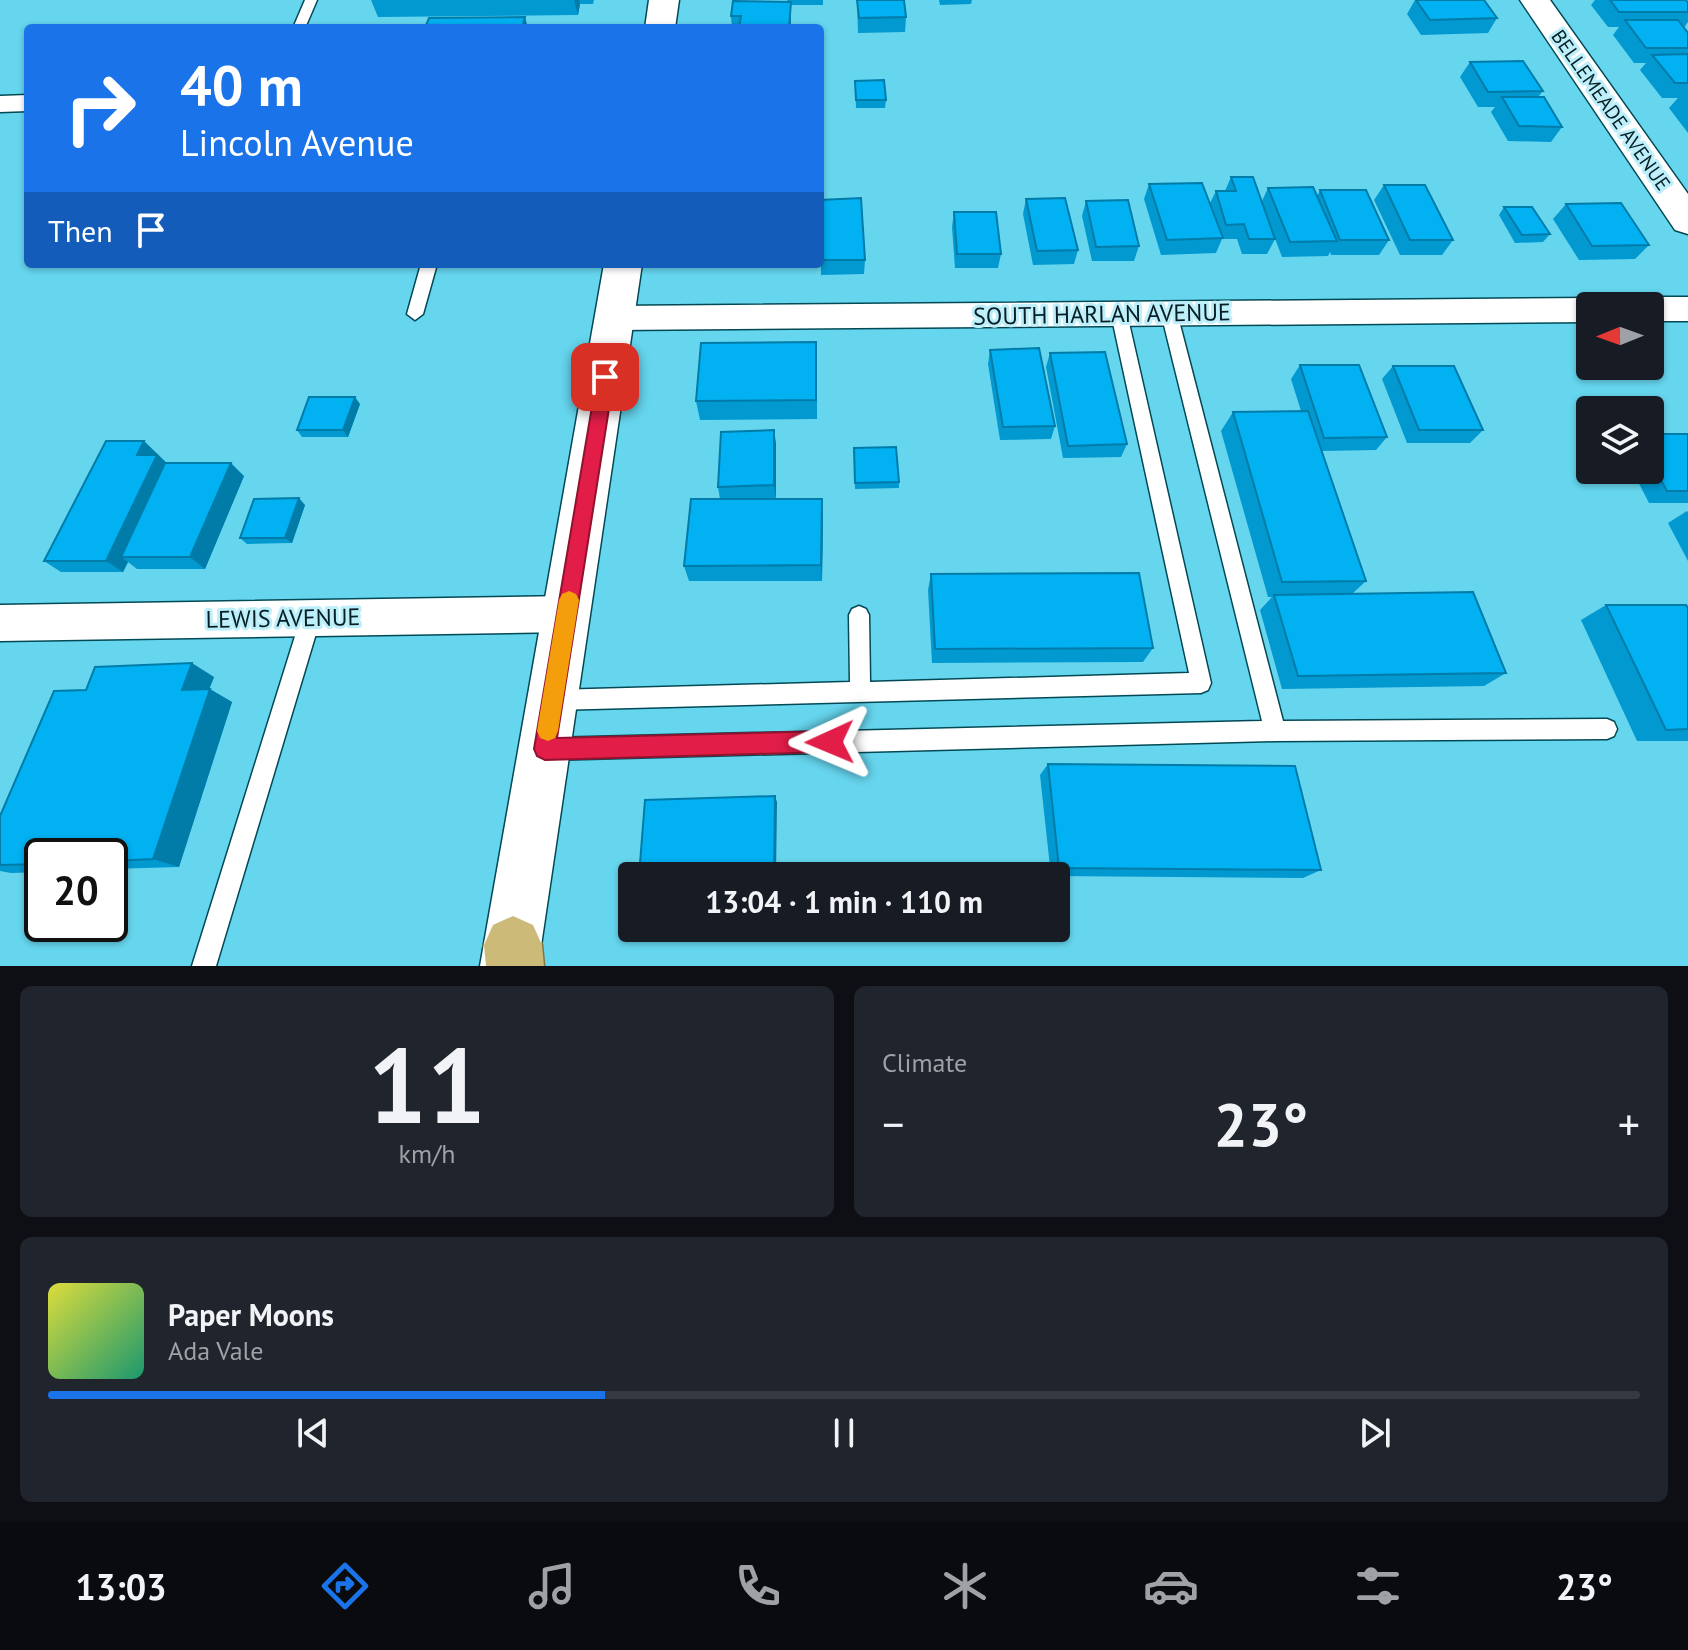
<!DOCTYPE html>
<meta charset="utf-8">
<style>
body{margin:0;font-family:"PT Sans",sans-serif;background:#20242c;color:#f1f3f6;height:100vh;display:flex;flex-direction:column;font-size:30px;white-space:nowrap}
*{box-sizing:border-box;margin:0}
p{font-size:26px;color:#9ea1a6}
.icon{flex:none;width:44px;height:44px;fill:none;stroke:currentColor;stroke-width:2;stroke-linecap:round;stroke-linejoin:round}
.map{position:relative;height:966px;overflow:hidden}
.sheet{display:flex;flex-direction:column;gap:20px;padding:20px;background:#0d0f14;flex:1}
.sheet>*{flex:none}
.banner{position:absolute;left:24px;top:24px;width:800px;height:244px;border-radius:8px;box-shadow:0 2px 6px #0004;background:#1a73e8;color:#fff;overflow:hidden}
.needle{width:52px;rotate:269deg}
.tools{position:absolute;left:1576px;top:292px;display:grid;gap:16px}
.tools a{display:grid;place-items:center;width:88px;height:88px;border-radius:8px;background:#171b24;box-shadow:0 2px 6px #0004;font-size:40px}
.speed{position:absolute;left:24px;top:838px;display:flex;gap:16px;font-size:40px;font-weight:700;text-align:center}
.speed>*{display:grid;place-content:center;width:104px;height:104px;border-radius:50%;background:#171b24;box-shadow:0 2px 6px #0004;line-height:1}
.speed .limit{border:4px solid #111;border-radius:12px;background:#fff;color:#111}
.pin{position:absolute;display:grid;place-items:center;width:68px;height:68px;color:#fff;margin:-34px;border-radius:16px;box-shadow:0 4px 12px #0006}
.me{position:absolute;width:88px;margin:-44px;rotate:269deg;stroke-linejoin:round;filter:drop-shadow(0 0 6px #0008)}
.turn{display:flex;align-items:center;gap:28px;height:168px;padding:0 24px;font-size:36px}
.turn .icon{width:104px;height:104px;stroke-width:2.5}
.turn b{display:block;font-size:56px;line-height:68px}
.then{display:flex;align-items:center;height:76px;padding:0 24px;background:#0003;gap:16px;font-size:30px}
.big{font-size:60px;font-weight:800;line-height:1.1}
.sheet .tile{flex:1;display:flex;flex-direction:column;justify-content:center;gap:12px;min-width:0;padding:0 28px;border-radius:12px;background:#20242c}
.sheet .dial{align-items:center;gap:0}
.dial b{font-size:104px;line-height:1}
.song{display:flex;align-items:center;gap:24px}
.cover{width:96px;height:96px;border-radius:12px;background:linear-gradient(135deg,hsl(60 70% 55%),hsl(160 70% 35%))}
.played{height:8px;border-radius:4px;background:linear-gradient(90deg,#1a73e8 35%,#363941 35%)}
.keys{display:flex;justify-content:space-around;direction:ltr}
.heat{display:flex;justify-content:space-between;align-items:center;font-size:44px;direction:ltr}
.sheet .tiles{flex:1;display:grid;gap:20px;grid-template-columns:1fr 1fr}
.tile:last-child{grid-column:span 2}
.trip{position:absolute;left:618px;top:862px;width:452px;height:80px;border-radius:8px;background:#171b24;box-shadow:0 2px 6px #0004;font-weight:800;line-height:80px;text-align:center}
.tab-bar{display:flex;height:128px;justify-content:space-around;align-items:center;background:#090b0e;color:#9ea1a6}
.tab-bar .icon{width:56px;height:56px}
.tab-bar .on{color:#1a73e8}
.tab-bar b{font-size:36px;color:#f1f3f6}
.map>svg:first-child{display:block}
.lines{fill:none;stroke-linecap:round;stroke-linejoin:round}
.service-casing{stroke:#034955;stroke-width:3}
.minor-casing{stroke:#034955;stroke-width:3}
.tertiary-casing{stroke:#034955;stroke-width:3}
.trunk-casing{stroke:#7e7845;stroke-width:3}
.service{fill:#fff;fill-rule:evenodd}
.minor{fill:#fff;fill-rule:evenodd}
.tertiary{fill:#fff;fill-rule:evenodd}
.trunk{fill:#cbba78;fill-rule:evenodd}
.wall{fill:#0298d0}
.shaded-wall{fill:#017ca9}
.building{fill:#02b1f2;stroke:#017ca9;stroke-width:2}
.route{fill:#e11d48;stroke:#92132f;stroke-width:2}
.slow{fill:#f59e0b}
.labels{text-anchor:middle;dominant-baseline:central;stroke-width:6;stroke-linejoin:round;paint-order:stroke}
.far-street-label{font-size:20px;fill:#061e24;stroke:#bdeffb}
.street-label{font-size:24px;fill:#061e24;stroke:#bdeffb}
</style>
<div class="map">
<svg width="1688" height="966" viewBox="0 0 1688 966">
<rect width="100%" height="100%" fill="#66d6ef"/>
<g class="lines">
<defs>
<path id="service" d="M305 0H317L305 28H293Z
M421 264H437L423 314 415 320 407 314Z
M1169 307 1177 313 1283 721 1607 719 1614 722 1617 729 1614 736 1607 739 1275 741 547 760 539 757 536 749 539 741 547 738 1262 721 1161 313Z
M1119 308 1127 314 1211 683 1208 690 1201 693 554 710 547 707 544 700 547 693 554 690 850 682 849 615 852 609 859 606 866 609 869 615 870 682 1189 673 1111 314Z
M311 608 318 611 321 617 216 966H192L301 617 304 611Z"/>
<path id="minor" d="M28 95V111L0 112V96Z
M1650 297H1688V321H1650V306H1636L1639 301Z
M1590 298 1601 302 1604 306H1590V322L615 330 604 327 599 318 604 309 615 306Z
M567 596 581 601 587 614 581 627 567 632 0 641V605Z"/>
<path id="tertiary" d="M649 0H679L675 28H645Z
M1520 0H1550L1688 194V234L1675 230Z
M604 264H642L538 966H480Z"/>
<path id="trunk" d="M513 916 533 925 542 945 544 966H486L484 945 493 925Z"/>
</defs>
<!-- service casing -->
<use href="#service" class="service-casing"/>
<!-- minor casing -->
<use href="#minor" class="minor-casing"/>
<!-- tertiary casing -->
<use href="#tertiary" class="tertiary-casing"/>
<!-- trunk casing -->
<use href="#trunk" class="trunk-casing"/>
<!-- service -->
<use href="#service" class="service"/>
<!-- minor -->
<use href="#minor" class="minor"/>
<!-- tertiary -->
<use href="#tertiary" class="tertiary"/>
<!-- trunk -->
<use href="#trunk" class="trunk"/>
</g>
<!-- wall -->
<path class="wall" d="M371 0H594L593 4H580L578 15 378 17Z
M787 0H823V5H791V28H732L731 16 788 2Z
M857 0 906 17 905 32 858 33Z
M939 0H972L971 4 940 5Z
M1415 0H1484L1497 18 1488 33 1421 35 1407 14Z
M1595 0H1686L1688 3V22L1684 28 1688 33V133L1669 108 1678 98H1662L1640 70 1646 63H1634L1613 35 1619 27H1608L1591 5Z
M1470 62 1543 91 1538 97 1562 127 1551 142 1508 141 1491 112 1495 107H1478L1460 77Z
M855 81 886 100 885 108H856Z
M1231 177 1262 201 1268 188 1317 196 1320 190 1389 240 1379 255H1331L1330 252 1328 256 1282 257 1274 236 1275 239 1267 254H1242L1237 239H1222L1216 253 1161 255 1144 199 1149 184 1210 203 1216 191H1225Z
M1384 185 1453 240 1442 255H1400L1374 200Z
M1026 199 1078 250 1074 264 1033 265 1023 214Z
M1086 201 1139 246 1134 261H1092L1082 216Z
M1566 204 1649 245 1635 259 1579 260 1553 219Z
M1504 207 1550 234 1543 242 1515 243 1499 215Z
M954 212 1001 254 998 268H955L952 227Z
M820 222 865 260 864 274 821 275Z
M990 350 1055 426 1051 439 1000 440 988 364Z
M1050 353 1127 444 1121 457 1063 458 1046 367Z
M817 361V419L700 420 696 401Z
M1300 365 1387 437 1376 450 1321 451 1366 581 1352 594 1506 673 1484 686 1282 689 1260 610 1272 597H1268L1221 431 1233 412 1301 411 1291 379Z
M1393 366 1483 430 1470 443H1407L1382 379Z
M360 404 348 437H302L297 430Z
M1650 434H1688V503H1649L1632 470H1650Z
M776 443V498L747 499 823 516 822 581H689L684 566 720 499 718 487Z
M854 448 899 482V488L855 489Z
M158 454 157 455 166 463 244 476 205 569H137L128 562 123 572H61L44 561Z
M305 505 292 543 247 544 240 538Z
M1687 511 1688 512V561L1668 523Z
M931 574 1153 648 1143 662 932 663 928 590Z
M1606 605 1688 608V741H1637L1581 620Z
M214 677 209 689 232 702 179 867 110 869V856H42V872L11 873 0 871V816L86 690Z
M1048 764 1321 870 1303 878 1051 876 1040 775Z"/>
<!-- shaded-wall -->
<path class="shaded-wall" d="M574 0H579L580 4 578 15Z
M791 2V28H789Z
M525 17 528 28H522Z
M355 397 360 404 348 437 343 430Z
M774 430 776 443V498L774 485Z
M144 441 171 467 121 557 128 562 123 572 106 561 137 455Z
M231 463 244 476 205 569 190 557Z
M299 498 305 505 292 543 285 538Z
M822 499 823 516 822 581 821 565Z
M192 663 214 677 204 703 182 690Z
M210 689 232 702 179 867 153 859Z
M775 796 777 802 776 876H774Z"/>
<!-- building -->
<path class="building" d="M857 0H904L906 17 859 18Z
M1416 0H1484L1497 18 1430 20Z
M1610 0H1686L1688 3V12H1619Z
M733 1 791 2 789 28H739L741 16H731Z
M525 17 522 28H425L429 18Z
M1625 20H1678L1688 33V48H1646Z
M1688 54V83H1675L1652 55Z
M1523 61 1543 91 1488 92 1470 62Z
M884 80 886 100H856L855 81Z
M1502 97H1544L1562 127 1519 126Z
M1231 177H1253L1275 239H1249L1244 224 1226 225 1216 191H1236Z
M1202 183 1223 238 1167 240 1149 184Z
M1384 185H1425L1453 240H1410Z
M1313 187 1337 241 1290 242 1268 188Z
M1320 190H1366L1389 240H1340Z
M861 198 865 260H821L820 200Z
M1065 198 1078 250 1037 251 1026 199Z
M1128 200 1139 246 1096 247 1086 201Z
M1621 203 1649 245 1592 246 1566 204Z
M1504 207H1532L1550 234 1522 235Z
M954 212H996L1001 254H957Z
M816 342V400L696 401 701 343Z
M1039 348 1055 426 1003 427 990 350Z
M1105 352 1127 444 1068 446 1050 353Z
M1300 365H1359L1387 437 1324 438Z
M1393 366H1454L1483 430H1419Z
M309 397H355L343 430H297Z
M1308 411 1366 581 1282 582 1233 412Z
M774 430V485L718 487 721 432Z
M1650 434H1688V491H1667L1650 460Z
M106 441H144L137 455H157L106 561H44Z
M896 447 899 482 855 483 854 448Z
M165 463H231L190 557H121Z
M299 498 285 538H240L254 499Z
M691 499H822L821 565 684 566Z
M1139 573 1153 648 935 649 931 574Z
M1473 592 1506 673 1298 676 1274 595Z
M1606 605H1686L1688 608V729L1666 730Z
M192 663 182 690 210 689 153 859 110 861V856H42V864L0 865V816L54 691 86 690 95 667Z
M1048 764 1295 766 1321 870 1059 868Z
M775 796 774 876H639L645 800Z"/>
<!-- route -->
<path class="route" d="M605 371 614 377 557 738 830 731 838 734 841 742 838 749 830 752 545 760 537 756 534 749 597 377Z"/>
<!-- slow -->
<path class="slow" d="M569 591 576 594 579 600 558 731 555 738 548 741 540 738 537 731 559 600 562 594Z"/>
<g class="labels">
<!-- far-street labels -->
<g class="far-street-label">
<text transform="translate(1611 110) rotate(55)">BELLEMEADE AVENUE</text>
</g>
<!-- street labels -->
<g class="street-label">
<text transform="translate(1102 314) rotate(-1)">SOUTH HARLAN AVENUE</text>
<text transform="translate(283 618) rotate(-1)">LEWIS AVENUE</text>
</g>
</g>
</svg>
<div class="tools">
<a><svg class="needle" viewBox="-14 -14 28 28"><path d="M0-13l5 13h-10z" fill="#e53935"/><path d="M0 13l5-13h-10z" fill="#9ea1a6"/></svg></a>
<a><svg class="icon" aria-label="layers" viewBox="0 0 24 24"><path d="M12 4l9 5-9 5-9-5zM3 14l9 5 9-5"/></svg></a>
</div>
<div class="speed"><div class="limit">20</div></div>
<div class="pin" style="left:605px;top:377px;background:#d93025"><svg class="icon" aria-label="arrive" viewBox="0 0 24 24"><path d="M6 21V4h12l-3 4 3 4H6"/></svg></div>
<svg class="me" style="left:830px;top:742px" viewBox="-20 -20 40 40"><path d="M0-17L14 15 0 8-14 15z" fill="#e11d48" stroke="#fff" stroke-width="4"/></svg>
<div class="trip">13:04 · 1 min · 110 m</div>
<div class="banner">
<div class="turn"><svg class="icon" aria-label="right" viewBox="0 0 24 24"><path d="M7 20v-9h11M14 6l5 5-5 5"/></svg><div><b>40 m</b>Lincoln Avenue</div></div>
<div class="then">Then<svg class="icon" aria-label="arrive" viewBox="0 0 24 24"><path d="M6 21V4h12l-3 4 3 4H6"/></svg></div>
</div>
</div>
<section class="sheet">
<div class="tiles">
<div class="tile dial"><b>11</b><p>km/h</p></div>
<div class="tile"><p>Climate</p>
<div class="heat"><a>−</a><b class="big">23°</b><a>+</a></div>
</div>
<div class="tile">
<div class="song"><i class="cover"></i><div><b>Paper Moons</b><p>Ada Vale</p></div></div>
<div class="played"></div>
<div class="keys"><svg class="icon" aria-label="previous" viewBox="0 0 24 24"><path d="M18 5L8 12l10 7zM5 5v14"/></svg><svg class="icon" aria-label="pause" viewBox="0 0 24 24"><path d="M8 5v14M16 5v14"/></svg><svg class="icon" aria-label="next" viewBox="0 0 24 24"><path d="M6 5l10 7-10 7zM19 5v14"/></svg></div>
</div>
</div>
</section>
<nav class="tab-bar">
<b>13:03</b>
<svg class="icon on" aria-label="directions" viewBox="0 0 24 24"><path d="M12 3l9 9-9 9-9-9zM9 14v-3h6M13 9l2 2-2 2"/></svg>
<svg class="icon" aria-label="music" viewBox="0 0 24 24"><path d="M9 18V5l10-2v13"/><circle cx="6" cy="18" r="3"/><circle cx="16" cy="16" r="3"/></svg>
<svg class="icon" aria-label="phone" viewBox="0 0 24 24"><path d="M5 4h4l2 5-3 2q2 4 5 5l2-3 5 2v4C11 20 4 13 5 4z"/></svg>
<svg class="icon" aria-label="climate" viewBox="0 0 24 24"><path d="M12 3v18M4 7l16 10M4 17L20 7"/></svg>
<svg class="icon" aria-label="car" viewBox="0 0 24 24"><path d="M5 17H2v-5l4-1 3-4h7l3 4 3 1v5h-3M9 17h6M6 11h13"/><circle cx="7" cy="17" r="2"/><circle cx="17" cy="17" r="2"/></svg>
<svg class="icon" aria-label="filters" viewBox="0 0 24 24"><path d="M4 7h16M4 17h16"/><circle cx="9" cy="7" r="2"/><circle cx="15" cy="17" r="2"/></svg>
<b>23°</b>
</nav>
